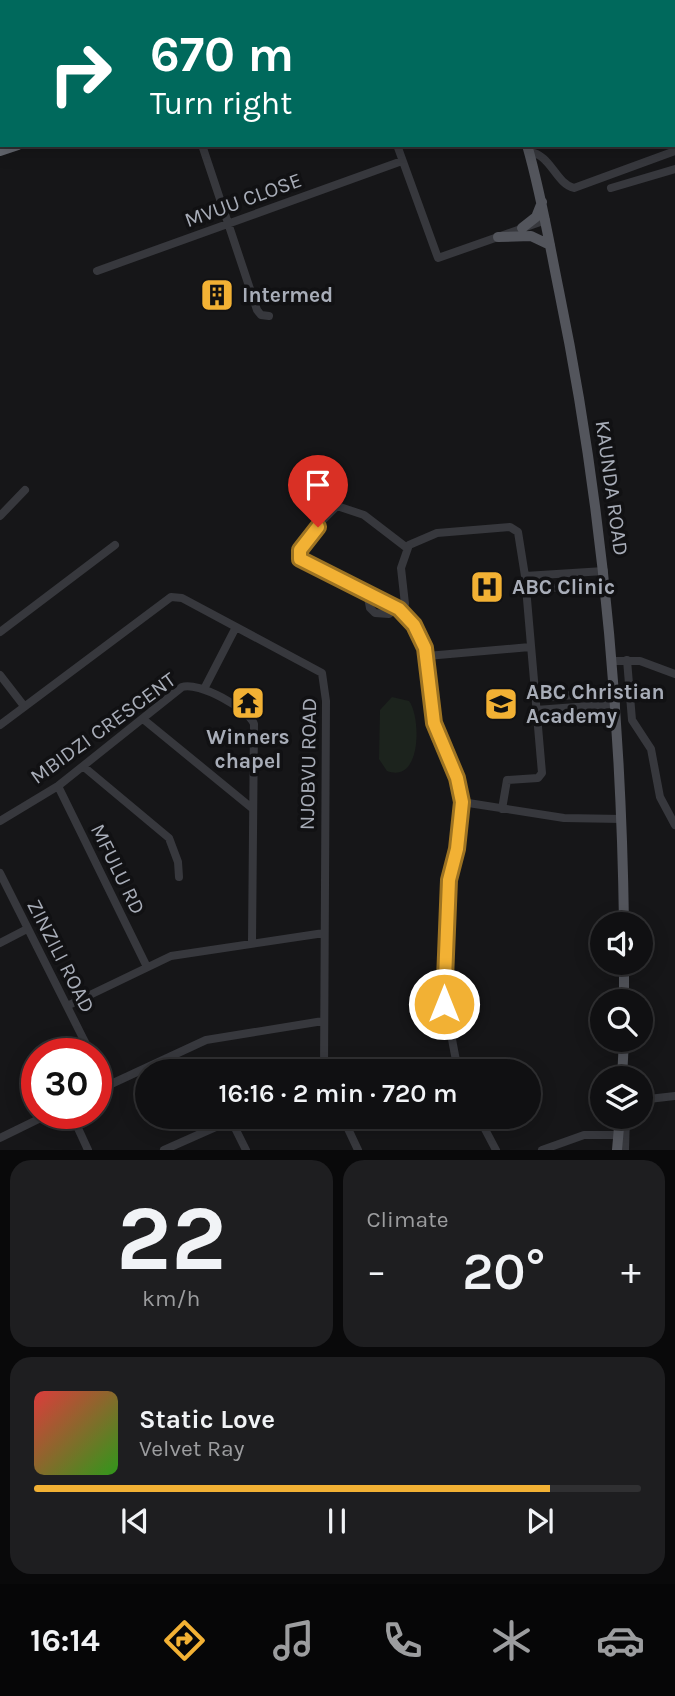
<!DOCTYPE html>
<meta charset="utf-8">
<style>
body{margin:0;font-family:Karla,sans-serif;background:#1e1e20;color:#f1f3f6;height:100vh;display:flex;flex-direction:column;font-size:26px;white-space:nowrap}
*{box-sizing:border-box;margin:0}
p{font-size:23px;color:#9c9d9f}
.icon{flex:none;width:38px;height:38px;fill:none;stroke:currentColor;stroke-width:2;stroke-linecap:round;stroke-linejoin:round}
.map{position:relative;height:1150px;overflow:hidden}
.sheet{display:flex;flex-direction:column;gap:10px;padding:10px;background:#09090a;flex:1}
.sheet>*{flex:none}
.guide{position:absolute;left:0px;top:0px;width:676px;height:147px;box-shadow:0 4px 18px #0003,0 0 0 2px #303032;background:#00695c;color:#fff;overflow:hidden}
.tools{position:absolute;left:590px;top:912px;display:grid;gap:14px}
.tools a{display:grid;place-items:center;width:63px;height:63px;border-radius:50%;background:#101012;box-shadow:0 4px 18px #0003,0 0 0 2px #303032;font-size:35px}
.speed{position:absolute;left:21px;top:1038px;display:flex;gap:14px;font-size:35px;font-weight:700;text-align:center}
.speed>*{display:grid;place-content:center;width:91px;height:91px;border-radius:50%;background:#101012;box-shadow:0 4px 18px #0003,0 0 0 2px #303032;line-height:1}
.speed .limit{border:10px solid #d22;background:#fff;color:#111}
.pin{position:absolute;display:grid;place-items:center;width:60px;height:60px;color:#fff;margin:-72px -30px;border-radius:50% 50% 50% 0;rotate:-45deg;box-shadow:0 0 7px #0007}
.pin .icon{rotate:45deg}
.me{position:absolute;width:77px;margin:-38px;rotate:0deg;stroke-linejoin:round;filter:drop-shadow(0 0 5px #0008)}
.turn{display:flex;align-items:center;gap:24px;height:147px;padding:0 35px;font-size:32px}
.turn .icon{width:91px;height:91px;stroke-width:2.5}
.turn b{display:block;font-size:49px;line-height:60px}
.big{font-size:52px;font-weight:600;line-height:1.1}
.sheet .card{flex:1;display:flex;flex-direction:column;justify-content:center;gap:10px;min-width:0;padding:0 24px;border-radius:21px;background:#1e1e20}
.sheet .dial{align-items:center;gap:0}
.dial b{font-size:91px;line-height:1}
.song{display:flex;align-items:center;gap:21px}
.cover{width:84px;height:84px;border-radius:10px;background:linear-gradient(135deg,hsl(0 70% 55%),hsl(110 70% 35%))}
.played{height:7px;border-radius:4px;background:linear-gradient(90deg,#f2b134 85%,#303032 85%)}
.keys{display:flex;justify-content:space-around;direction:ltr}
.heat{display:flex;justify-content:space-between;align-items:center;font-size:38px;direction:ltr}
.sheet .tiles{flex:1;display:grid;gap:10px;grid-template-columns:1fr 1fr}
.card:last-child{grid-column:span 2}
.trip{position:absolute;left:135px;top:1059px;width:406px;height:70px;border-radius:35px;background:#101012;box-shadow:0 4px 18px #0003,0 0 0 2px #303032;font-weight:600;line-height:70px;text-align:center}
.dock{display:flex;height:112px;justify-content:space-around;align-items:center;background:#060607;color:#9c9d9f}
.dock .icon{width:49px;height:49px}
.dock .selected{color:#f2b134}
.dock b{font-size:32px;color:#f1f3f6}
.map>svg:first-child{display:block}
.green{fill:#1c231d}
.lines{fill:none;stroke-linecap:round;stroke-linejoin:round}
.minor{stroke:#37383d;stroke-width:8}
.major{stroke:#53555c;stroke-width:10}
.highway{stroke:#63666e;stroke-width:10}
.route-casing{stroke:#9d7322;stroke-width:18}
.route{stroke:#f2b134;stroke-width:12}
.labels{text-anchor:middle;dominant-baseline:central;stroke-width:7;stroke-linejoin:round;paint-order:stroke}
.street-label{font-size:21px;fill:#a8adb8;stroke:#111113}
.poi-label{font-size:21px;font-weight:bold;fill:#a8adb8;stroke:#111113;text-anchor:start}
</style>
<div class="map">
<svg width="675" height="1150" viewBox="0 0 675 1150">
<rect width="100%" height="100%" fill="#161618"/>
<!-- green -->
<path class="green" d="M392 697 409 701C421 717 422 784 387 771L379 759 380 710Z"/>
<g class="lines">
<!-- minor -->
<path class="minor" d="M674 69 675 72
M0 92 2 97
M202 145 257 310 261 315 269 316
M397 145 438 258 546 220
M529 152C551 154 555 183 574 188L675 151
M611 188 675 169
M97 271 402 161
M0 516 25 490
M407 548 364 515 337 506 314 529 299 556 399 609 414 625 425 648 434 723 462 797 457 849 449 880 444 997 458 1071
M525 576 604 571
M526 590 605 584
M367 592 370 608 375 613 389 614 397 608
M399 609 405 604 401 568 409 545 437 533 510 527 518 532 525 576 542 773 538 778 507 780 502 809
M0 632 115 545
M427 656 530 647
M627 660 632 720 651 749 660 797 675 825
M612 661H640L675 674
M0 675 24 706
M204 689 236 627
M535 698 615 692
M536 710 616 704
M143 719 253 809
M0 725 171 597 182 598 322 673 326 701 324 1071
M84 767 169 838 178 862 179 877
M58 786 147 967
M462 802 564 818 622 819
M0 821 58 786 182 687C198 681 249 709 254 724L252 942
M0 873 91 1054
M0 943 27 929
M67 1006 171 956 324 933
M96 1065 107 1086
M96 1091 206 1040 323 1021
M640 1100 675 1096
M71 1113 88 1150
M342 1116 358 1150
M478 1116 496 1150
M0 1138 51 1113
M164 1150 227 1122 235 1128 246 1150
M542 1150 584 1135H618
M625 1150 626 1116"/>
<!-- major -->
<path class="major" d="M527 145C541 193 549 242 559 291 602 499 621 711 624 924
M522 228 536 217 542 202
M498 237 531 236 550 245
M624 962V1001
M622 1078 624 1040
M617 1150 620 1116"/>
<!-- highway -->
<path class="highway" d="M469 0 470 2
M435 2 437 0
M446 2 451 0
M511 2 512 0
M520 2 521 0
M0 151 18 145"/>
</g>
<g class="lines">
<defs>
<path id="route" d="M318 527 300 550V559L399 609 414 625 425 648 434 723 457 778 462 802 457 849 449 880 444 1004"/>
</defs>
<!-- route casing -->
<use href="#route" class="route-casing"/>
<!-- route -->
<use href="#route" class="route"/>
</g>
<!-- icons -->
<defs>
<symbol id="building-square" viewBox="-11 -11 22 22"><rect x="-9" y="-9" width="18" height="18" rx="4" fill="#f2b134" stroke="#111113"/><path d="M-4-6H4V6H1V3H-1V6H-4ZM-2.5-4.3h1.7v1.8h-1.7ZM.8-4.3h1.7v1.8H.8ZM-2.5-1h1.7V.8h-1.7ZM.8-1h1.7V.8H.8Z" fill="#111"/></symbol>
<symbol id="hospital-square" viewBox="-11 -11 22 22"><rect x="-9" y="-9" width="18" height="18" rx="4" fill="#f2b134" stroke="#111113"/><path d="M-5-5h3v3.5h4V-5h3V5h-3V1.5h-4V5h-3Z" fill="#111"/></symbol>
<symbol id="temple-square" viewBox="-11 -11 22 22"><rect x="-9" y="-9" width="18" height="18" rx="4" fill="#f2b134" stroke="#111113"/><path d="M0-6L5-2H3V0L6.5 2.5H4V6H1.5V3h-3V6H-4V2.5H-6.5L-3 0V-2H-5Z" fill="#111"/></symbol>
<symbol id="school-square" viewBox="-11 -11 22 22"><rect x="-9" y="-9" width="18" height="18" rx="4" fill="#f2b134" stroke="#111113"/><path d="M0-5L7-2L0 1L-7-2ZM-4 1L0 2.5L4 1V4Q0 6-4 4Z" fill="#111"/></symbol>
</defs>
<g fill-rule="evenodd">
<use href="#building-square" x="198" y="276" width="38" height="38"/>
<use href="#hospital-square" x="468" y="568" width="38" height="38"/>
<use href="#temple-square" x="229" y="684" width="38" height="38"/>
<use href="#school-square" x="482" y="685" width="38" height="38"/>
</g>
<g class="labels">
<!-- street labels -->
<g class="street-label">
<text transform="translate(243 200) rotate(-20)">MVUU CLOSE</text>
<text transform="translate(612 488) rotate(82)">KAUNDA ROAD</text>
<text transform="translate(103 728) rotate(-36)">MBIDZI CRESCENT</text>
<text transform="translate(308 764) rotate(-89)">NJOBVU ROAD</text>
<text transform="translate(118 869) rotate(64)">MFULU RD</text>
<text transform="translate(61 956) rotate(63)">ZINZILI ROAD</text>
</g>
<!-- poi labels -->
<g class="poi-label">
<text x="242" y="295">Intermed</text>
<text x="512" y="587">ABC Clinic</text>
<text x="526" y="692">ABC Christian<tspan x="526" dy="24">Academy</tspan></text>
<text x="248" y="737" text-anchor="middle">Winners<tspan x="248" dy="24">chapel</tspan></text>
</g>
</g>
</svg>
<div class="tools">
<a><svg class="icon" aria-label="sound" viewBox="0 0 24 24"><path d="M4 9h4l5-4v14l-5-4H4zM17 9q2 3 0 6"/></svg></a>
<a><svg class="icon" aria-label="search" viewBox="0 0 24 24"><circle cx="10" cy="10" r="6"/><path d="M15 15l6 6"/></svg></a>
<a><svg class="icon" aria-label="layers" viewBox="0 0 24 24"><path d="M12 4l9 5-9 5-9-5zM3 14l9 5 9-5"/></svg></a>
</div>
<div class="speed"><div class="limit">30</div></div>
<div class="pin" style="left:318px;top:527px;background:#d93025"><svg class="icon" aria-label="arrive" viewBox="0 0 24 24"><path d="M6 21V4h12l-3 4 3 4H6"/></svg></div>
<svg class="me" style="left:444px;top:1004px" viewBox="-20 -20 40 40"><circle r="17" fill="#f2b134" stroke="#fff" stroke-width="3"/><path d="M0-11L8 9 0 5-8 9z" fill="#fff"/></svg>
<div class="trip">16:16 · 2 min · 720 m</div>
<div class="guide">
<div class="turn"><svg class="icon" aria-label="right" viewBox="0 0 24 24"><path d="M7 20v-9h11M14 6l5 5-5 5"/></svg><div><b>670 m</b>Turn right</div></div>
</div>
</div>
<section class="sheet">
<div class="tiles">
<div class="card dial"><b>22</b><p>km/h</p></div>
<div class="card"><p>Climate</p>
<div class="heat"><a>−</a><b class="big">20°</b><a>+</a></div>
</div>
<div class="card">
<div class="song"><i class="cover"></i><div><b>Static Love</b><p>Velvet Ray</p></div></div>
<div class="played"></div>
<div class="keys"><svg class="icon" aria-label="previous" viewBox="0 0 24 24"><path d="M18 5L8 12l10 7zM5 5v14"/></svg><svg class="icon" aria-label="pause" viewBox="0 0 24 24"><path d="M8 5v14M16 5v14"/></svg><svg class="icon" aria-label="next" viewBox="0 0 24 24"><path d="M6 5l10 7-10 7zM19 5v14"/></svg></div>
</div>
</div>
</section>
<nav class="dock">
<b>16:14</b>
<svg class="icon selected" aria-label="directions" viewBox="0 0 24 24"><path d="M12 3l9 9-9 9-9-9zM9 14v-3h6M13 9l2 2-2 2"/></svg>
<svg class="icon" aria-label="music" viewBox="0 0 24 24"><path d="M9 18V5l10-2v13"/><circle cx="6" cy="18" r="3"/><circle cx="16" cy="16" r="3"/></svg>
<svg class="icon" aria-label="phone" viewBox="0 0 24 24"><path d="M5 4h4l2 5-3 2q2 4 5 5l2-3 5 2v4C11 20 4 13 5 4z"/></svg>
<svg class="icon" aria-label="climate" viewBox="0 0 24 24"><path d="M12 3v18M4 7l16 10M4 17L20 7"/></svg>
<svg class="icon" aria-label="car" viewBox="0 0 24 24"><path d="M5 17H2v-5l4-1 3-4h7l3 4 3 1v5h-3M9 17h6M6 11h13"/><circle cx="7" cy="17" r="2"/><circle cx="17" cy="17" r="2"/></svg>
</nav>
